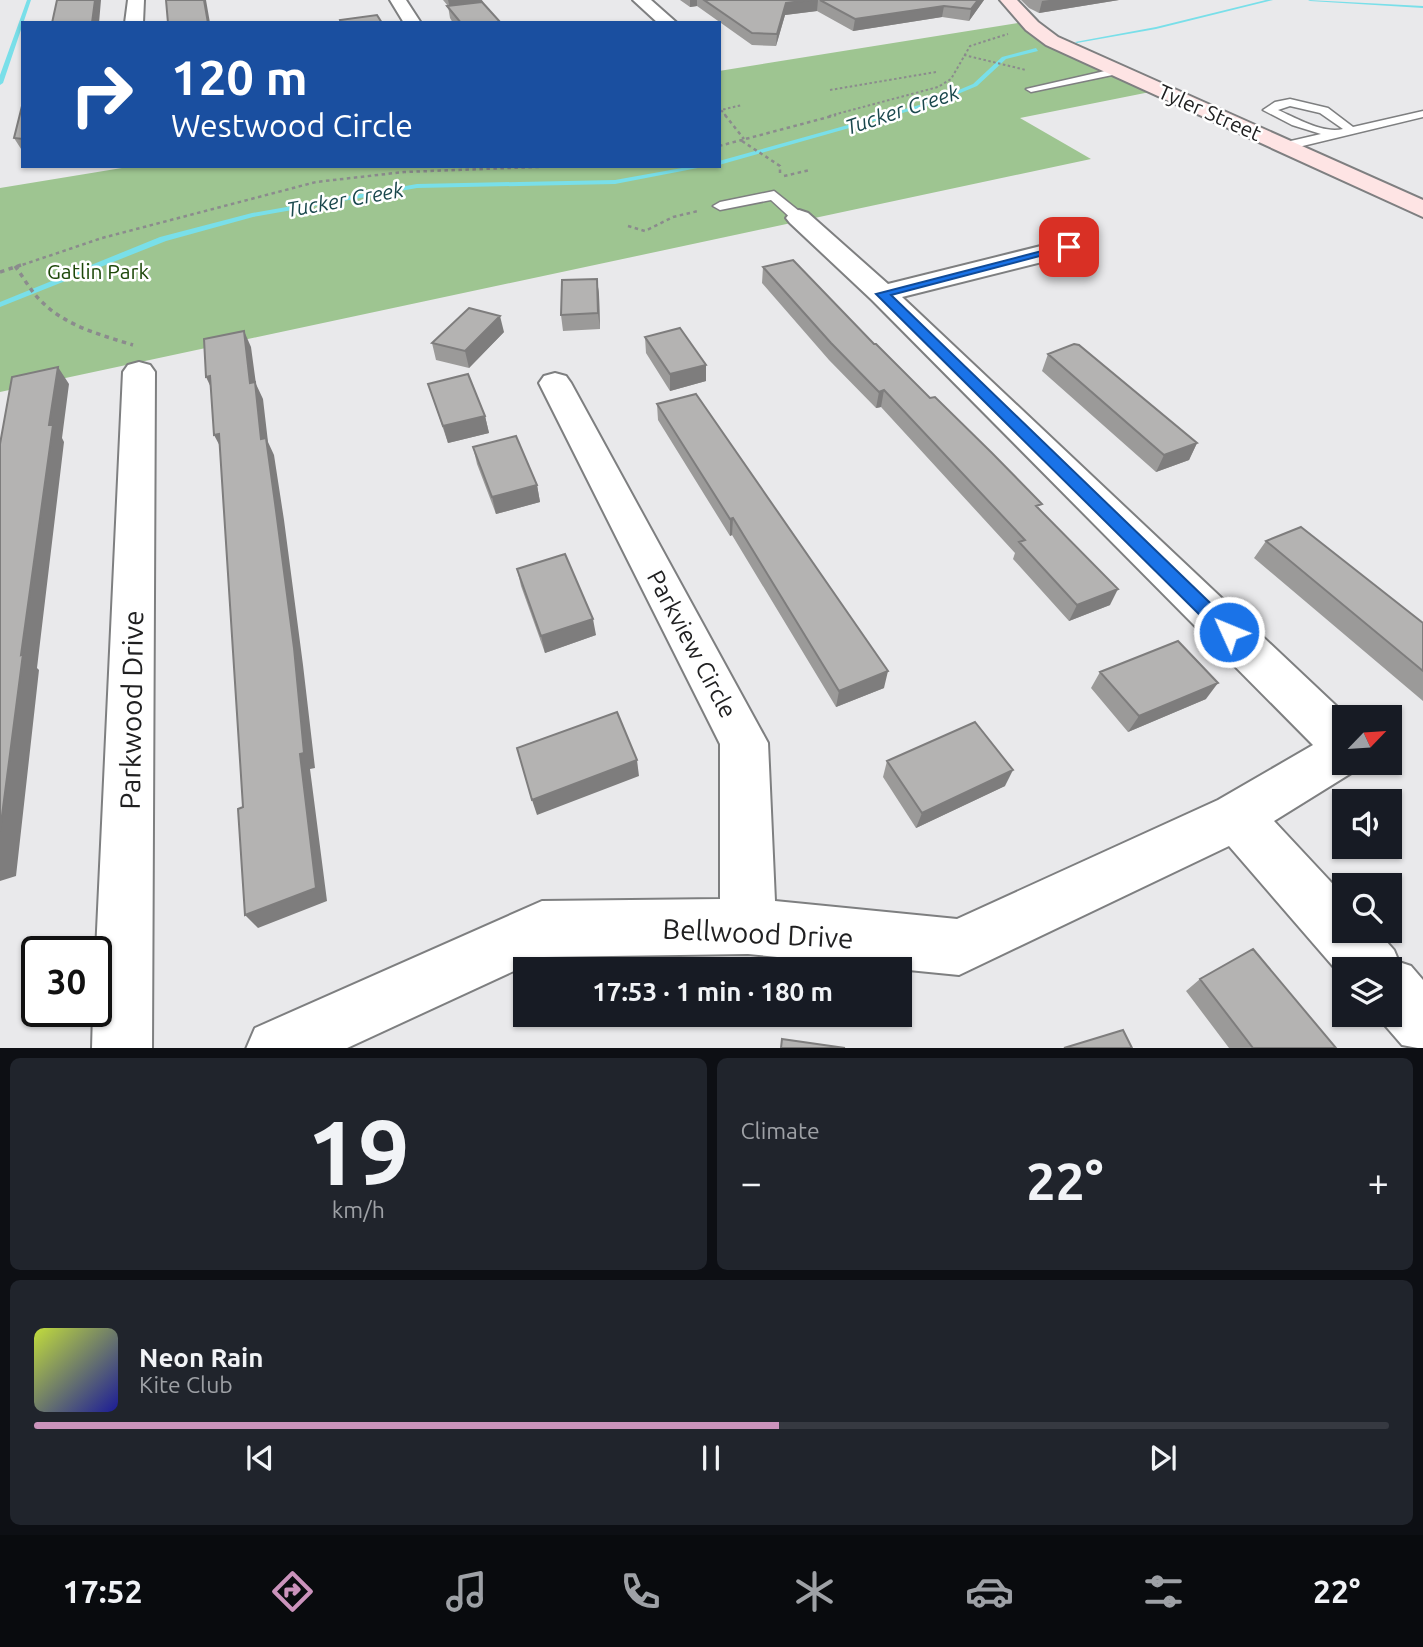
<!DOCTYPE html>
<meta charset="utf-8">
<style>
body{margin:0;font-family:Ubuntu,sans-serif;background:#20242c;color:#f1f3f6;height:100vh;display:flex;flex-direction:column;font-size:26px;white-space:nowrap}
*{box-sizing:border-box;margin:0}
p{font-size:23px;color:#9ea1a6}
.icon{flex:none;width:38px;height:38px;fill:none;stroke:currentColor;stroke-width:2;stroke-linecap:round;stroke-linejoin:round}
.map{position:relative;height:1048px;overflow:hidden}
.side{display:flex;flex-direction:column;gap:10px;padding:10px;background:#0d0f14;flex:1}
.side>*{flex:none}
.guide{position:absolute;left:21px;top:21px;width:700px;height:147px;border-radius:0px;box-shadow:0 2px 5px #0004;background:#1a4fa0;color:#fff;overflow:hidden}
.needle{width:46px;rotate:65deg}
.buttons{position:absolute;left:1332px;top:705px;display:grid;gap:14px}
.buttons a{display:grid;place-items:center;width:70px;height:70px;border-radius:0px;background:#171b24;box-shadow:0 2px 5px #0004;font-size:35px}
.speed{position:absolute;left:21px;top:936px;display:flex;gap:14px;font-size:35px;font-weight:700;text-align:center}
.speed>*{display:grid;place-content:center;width:91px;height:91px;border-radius:50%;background:#171b24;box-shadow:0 2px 5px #0004;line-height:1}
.speed .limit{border:4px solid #111;border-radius:10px;background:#fff;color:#111}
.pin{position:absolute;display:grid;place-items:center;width:60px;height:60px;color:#fff;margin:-30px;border-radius:14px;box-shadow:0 4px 10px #0006}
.me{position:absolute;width:77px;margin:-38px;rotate:314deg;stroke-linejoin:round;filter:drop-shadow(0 0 5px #0008)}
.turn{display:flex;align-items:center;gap:24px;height:147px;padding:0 35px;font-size:32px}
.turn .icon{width:91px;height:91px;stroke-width:2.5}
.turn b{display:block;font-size:49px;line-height:60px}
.big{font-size:52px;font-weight:700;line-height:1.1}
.side .widget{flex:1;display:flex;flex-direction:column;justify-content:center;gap:10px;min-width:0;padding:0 24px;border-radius:10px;background:#20242c}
.side .dial{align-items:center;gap:0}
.dial b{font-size:91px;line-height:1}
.song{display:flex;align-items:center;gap:21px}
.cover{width:84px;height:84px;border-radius:10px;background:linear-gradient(135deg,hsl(70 70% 55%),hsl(240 70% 35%))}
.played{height:7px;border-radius:4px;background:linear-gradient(90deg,#cb93bc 55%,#363941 55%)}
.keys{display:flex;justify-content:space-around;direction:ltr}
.heat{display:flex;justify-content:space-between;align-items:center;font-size:38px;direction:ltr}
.side .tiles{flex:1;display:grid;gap:10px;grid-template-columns:1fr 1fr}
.widget:last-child{grid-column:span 2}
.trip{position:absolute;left:513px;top:957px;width:399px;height:70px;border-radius:0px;background:#171b24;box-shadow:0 2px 5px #0004;font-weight:700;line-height:70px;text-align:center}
.dock{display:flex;height:112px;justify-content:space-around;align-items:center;background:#090b0e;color:#9ea1a6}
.dock .icon{width:49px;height:49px}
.dock .on{color:#cb93bc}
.dock b{font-size:32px;color:#f1f3f6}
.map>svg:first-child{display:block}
.green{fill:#9ec591}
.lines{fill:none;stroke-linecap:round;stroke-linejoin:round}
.stream{fill:#79dfe9;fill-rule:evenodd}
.lane-casing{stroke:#7e7f80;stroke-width:3}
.street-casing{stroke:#7e7f80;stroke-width:4}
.secondary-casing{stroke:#7e7f80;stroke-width:4}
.path-far2{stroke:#8b8b8d;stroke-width:2;stroke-dasharray:2.5 2.5;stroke-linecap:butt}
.path-far1{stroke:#8b8b8d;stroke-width:2.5;stroke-dasharray:3.5 3.5;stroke-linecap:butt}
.path{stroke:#8b8b8d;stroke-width:3.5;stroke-dasharray:4.5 4.5;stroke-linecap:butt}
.lane{fill:#fff;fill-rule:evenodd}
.street{fill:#fff;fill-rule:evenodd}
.secondary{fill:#fee4e4;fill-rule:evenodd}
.wall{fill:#9b9a99}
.shaded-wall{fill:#7e7d7d}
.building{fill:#b4b3b2;stroke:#7e7d7d;stroke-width:2}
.route{fill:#1a73e8;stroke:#114b97;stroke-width:2}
.labels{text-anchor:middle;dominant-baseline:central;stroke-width:5;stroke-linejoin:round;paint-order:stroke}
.far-water-label{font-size:21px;font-style:italic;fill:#1a484d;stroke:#fff}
.far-street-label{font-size:21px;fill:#202021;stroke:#fff}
.far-park-label{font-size:21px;fill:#1e480a;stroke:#fff}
.street-label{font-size:24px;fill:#202021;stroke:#fff}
.near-street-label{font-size:28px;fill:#202021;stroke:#fff}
</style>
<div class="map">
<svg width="1423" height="1049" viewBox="0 0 1423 1049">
<rect width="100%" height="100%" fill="#e9e9eb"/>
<!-- green -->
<path class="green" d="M1018 23 1041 42 1150 92 1020 118 1091 159 0 392V188L134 166H719V71Z"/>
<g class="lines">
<!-- stream -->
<path class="stream" d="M27 0H31L3 83 0 85V75Z
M1266 0H1273L1156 29 1077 43 1075 42 1156 27Z
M1308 0 1423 6V8L1310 1Z
M1036 48 1038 51 1006 59 977 86 934 104 719 165V161L930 102 973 84 1002 57Z
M693 166H708L615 184 417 188 253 217 166 241 0 307V302L160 237 252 213 417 184 615 180Z"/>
<defs>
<path id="lane" d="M1118 68 1122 69V73L1031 92 1026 89Z
M1290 99 1328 108 1353 127 1423 111V117L1286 150 1280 146 1282 143 1321 134 1292 125 1263 110 1275 102ZM1290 106 1320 113 1343 129C1323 134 1296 118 1278 110Z
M774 191 804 215V221H794L771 200 720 210 713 206 720 202Z"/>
<path id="street" d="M128 0H144L143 23H125Z
M390 0H406L421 23H404Z
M633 0H651L677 23H658Z
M799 210 808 213 888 284 1069 239 1078 241 1082 247 1078 253 902 297 1349 718H1344V763H1363L1361 767 1274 821 1344 896V931H1377L1394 950 1399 962 1411 966 1423 980V1049L1402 1045 1376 1015H1390V970H1344V979L1229 846 959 975 748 954 544 957 345 1049H246L255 1028 542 901 720 899V744L539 383 544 376 555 373 566 376 571 383 768 743 775 901 957 919 1218 800 1313 745 872 300 790 223 786 218 790 213Z
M139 362 150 365 155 372 152 1049H92L93 1012H96V952L123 372 128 365Z"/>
<path id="secondary" d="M1000 0H1017L1038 22 1058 37 1423 200V217L1046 45 1026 30Z"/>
</defs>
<!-- lane casing -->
<use href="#lane" class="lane-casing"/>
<!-- street casing -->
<use href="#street" class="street-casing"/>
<!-- secondary casing -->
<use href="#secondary" class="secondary-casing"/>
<!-- path-far2 -->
<path class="path-far2" d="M964 55 1026 70
M830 90 936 72
M726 116 721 110 742 105
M829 116 938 87 951 79 970 46 1008 34"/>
<!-- path-far1 -->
<path class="path-far1" d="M725 115 744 139
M742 141 780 166V175
M719 146 836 115
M784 176 810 170
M628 226 645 231 673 217 698 211
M16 267 102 238 316 182 404 172 562 166"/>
<!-- path -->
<path class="path" d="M15 266C24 278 31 292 42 302 66 326 101 335 133 345
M0 272 21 265"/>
<!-- lane -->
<use href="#lane" class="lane"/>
<!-- street -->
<use href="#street" class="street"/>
<!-- secondary -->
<use href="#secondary" class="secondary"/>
</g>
<!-- wall -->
<path class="wall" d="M443 0H482L483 3 501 23H453L450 18 448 6Z
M680 0H984L969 21 942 17 853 31 817 11 785 15 776 46 752 45 697 6 690 7Z
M1021 0H1119L1039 13 1029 8Z
M23 102V152L14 138Z
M763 267 874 344 1040 509 1110 605 1069 621 1013 559 1015 553 881 407 876 408 829 360 762 283Z
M597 279 599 295 600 329 563 331 561 315Z
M504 332 469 368 436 360 432 343Z
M645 337 706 381 670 391 646 353Z
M1048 354 1197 443 1189 460 1156 472 1042 371Z
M428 384 485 416 489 433 448 443Z
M657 404 884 688 836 707 732 535 730 536 658 420Z
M473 447 537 485 540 502 496 514 477 464Z
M1266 541 1423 623V701L1254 558Z
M517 569 596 635 545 653 521 586Z
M1100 672 1206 699 1128 732 1091 688Z
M887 761 1005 786 916 828 883 777Z
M1200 979 1336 1048H1229L1186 991Z"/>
<!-- shaded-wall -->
<path class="shaded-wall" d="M95 0H101L99 23H92Z
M204 0H206L210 23H208Z
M448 0H482L483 4 450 8Z
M690 0H697V6L690 7Z
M811 0H818L817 11 785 15 776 46 777 34 786 3Z
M978 0H984L969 21 971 9Z
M1049 0H1119L1039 13 1042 1Z
M944 6 942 17 853 31 855 19Z
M597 279 599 295 600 329 598 313Z
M500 316 504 332 469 368 465 351Z
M244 331 251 347 256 384 263 399 268 442 274 455 284 520 303 665 315 768 310 769 327 901 258 928 245 915 261 439 250 383Z
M706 365V381L670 391V374Z
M58 367 69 384 62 438 64 442 37 668 39 670 16 876 0 881V831L49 425Z
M210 376 214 394 206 377Z
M884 390 881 407 876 408 879 392Z
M485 416 489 433 448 443 443 426Z
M219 434 223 452 214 435Z
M1197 443 1189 460 1156 472 1164 455Z
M537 485 540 502 496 514 492 497Z
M733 518 732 535 730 536V519Z
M1118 589 1110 605 1069 621 1077 605Z
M593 619 596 635 545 653 541 636Z
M888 671 884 688 836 707 839 691Z
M1218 683 1206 699 1128 732 1139 716Z
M637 760 639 776 537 815 532 800Z
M1013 770 1005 786 916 828 922 813Z"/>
<!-- building -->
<path class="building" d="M57 0H95L92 23H52Z
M166 0H204L208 23H168Z
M704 0H811L786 3 777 34 752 33Z
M820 0H978L971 9 944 6 855 19Z
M482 2 501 23H461L447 6Z
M377 15 382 23H341L340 20Z
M23 102V139L14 138Z
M793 260 874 344H876L930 398 935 397 992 453 1042 504 1036 506 1118 589 1077 605 1019 542 1025 540 884 390 879 392 831 343 763 267Z
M597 279 598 313 561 315 562 280Z
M469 308 500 316 465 351 432 343Z
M680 328 706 365 670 374 645 337Z
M244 331 250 383 255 382 261 439 266 438 275 503 294 648 304 753 300 754 316 888 245 915 238 809 243 807 219 434 214 435 210 376 206 377 204 339Z
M1074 344 1079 345 1197 443 1164 455 1048 354Z
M58 367 49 425H53L21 655 23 654 0 831V444L12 377Z
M468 374 485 416 443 426 428 384Z
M696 394 888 671 839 691 733 518 730 519 657 404Z
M516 436 537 485 492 497 473 447Z
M1301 527 1423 623V671L1266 541Z
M565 554 593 619 541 636 517 569Z
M1178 641 1218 683 1139 716 1100 672Z
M617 712 637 760 532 800 517 748Z
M975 722 1013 770 922 813 887 761Z
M1253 949 1336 1048H1253L1200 979Z
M1123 1030 1132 1048H1064Z
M782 1039 845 1048H781Z"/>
<!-- route -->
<path class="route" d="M1065 245 1074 247 891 295 1235 627 1238 632 1235 637H1222L876 294Z"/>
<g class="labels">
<!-- far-water labels -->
<g class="far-water-label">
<text transform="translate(902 109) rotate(-18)">Tucker Creek</text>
<text transform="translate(345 199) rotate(-10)">Tucker Creek</text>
</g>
<!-- far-street labels -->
<g class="far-street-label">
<text transform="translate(1210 112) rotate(24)">Tyler Street</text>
</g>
<!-- far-park labels -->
<g class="far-park-label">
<text x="98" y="271">Gatlin Park</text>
</g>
<!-- street labels -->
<g class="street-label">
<text transform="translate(692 644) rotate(62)">Parkview Circle</text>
</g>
<!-- near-street labels -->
<g class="near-street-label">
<text transform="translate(131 710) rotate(-89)">Parkwood Drive</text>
<text transform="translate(758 933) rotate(3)">Bellwood Drive</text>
</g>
</g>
</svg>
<div class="buttons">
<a><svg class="needle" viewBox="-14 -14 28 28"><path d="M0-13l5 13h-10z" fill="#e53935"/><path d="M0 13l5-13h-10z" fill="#9ea1a6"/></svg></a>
<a><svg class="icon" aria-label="sound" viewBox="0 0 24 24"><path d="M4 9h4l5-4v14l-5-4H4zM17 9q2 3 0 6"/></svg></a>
<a><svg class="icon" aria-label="search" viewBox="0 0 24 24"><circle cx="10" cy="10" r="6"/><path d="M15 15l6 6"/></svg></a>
<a><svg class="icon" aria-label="layers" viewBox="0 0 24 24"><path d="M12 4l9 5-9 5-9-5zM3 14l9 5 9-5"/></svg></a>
</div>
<div class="speed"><div class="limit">30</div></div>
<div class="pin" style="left:1069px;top:247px;background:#d93025"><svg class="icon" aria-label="arrive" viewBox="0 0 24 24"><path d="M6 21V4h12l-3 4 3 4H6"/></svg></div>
<svg class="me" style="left:1229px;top:632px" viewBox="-20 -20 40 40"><circle r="17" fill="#1a73e8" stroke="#fff" stroke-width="3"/><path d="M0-11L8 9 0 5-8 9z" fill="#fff"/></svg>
<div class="trip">17:53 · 1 min · 180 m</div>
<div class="guide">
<div class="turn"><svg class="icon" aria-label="right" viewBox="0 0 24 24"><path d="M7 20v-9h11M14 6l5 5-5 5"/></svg><div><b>120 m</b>Westwood Circle</div></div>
</div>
</div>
<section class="side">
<div class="tiles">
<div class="widget dial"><b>19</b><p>km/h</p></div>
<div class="widget"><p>Climate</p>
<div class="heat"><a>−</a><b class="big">22°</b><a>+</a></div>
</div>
<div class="widget">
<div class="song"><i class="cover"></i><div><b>Neon Rain</b><p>Kite Club</p></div></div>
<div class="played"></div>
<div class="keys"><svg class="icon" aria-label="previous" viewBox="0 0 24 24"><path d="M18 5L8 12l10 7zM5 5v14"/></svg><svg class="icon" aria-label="pause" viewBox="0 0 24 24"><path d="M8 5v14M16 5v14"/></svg><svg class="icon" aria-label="next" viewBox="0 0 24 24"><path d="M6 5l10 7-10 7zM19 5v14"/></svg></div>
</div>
</div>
</section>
<nav class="dock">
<b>17:52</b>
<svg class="icon on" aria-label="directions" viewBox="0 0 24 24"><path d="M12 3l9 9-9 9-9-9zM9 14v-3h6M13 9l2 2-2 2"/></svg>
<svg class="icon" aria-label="music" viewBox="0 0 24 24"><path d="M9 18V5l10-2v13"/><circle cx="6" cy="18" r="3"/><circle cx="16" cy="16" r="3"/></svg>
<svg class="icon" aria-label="phone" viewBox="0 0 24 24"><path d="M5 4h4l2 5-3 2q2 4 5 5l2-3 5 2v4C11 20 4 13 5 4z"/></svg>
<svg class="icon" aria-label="climate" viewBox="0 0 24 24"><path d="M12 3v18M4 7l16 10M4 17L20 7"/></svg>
<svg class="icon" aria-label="car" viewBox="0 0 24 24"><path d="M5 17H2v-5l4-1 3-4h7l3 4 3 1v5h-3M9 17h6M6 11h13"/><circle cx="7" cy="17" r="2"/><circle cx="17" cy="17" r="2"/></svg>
<svg class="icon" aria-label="filters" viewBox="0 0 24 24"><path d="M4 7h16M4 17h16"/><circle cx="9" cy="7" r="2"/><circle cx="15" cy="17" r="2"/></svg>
<b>22°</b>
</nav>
